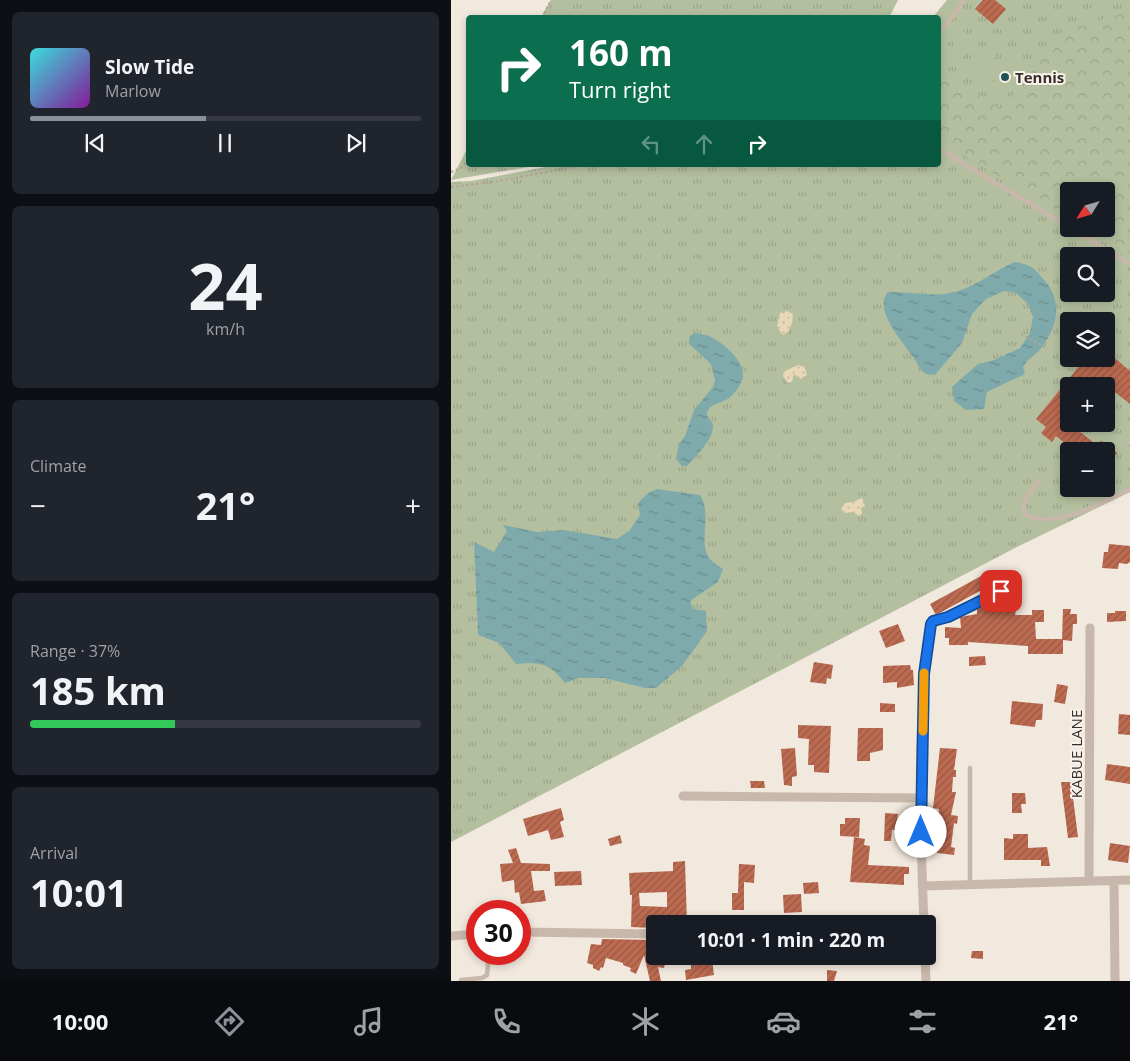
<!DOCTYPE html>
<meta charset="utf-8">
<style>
body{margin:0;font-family:"Open Sans",sans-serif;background:#20242c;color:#f1f3f6;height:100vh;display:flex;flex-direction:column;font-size:19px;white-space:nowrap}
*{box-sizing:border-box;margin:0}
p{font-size:16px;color:#9ea1a6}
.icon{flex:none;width:28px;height:28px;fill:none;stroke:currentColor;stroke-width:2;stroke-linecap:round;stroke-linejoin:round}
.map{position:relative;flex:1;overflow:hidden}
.side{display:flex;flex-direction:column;gap:12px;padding:12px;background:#0d0f14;width:451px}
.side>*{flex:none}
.guide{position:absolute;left:15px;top:15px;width:475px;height:152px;border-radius:5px;box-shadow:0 2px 8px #0003;background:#0b6e4f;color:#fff;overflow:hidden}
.needle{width:32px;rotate:233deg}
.controls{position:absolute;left:609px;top:182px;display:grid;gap:10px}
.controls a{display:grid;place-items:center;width:55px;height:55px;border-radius:5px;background:#171b24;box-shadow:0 2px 8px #0003;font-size:25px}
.speed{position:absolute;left:15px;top:900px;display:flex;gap:10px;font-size:25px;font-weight:700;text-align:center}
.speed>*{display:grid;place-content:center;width:65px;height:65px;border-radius:50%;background:#171b24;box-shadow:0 2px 8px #0003;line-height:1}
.speed .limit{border:8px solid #d22;background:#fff;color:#111}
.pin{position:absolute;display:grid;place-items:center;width:42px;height:42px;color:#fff;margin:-21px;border-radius:10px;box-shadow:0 2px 8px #0006}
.me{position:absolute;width:55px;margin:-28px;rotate:0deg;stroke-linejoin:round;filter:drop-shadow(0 0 4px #0008)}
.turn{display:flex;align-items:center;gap:18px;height:105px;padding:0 20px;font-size:22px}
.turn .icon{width:65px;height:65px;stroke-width:2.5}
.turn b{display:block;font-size:35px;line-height:42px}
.lanes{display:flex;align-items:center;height:48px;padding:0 20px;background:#0003;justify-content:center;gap:25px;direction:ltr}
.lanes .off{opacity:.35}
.big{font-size:38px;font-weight:700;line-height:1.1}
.side .tile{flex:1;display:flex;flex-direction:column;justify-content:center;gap:8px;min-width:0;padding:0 18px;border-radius:8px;background:#20242c}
.side .dial{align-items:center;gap:0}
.dial b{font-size:65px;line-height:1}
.song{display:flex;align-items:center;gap:15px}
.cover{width:60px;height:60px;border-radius:8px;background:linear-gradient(135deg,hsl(180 70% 55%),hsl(290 70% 35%))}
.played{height:5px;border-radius:2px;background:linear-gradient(90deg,#8c9099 45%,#363941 45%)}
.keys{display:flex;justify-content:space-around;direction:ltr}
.heat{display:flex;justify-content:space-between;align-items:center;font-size:28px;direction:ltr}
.charge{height:8px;border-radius:4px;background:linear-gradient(90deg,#34c759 37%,#363941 0)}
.trip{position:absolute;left:195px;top:915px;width:290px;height:50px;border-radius:5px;background:#171b24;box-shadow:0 2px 8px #0003;font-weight:700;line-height:50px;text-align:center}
.tab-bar{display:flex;height:80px;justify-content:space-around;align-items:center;background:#090b0e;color:#9ea1a6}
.tab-bar .icon{width:35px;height:35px}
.tab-bar .on{color:#8c9099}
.tab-bar b{font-size:22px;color:#f1f3f6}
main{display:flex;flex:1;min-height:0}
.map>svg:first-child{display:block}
.grass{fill:url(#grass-tufts);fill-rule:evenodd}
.sand{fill:url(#sand-dots)}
.park{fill:url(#park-crowns)}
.garden{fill:#b4bf9f}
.water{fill:url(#water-ripples)}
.building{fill:url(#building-hatch);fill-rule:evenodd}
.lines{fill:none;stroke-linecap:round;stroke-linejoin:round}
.path{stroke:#b4a295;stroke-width:2;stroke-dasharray:2.5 2.5;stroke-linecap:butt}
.service{stroke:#c8b8ab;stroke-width:4.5}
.minor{stroke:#c8b8ab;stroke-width:9}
.route-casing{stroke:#114b97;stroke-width:12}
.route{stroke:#1a73e8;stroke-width:9}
.slow{stroke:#f59e0b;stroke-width:9}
.poi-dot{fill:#225155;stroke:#f9f2eb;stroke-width:2}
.labels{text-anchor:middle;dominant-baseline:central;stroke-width:4;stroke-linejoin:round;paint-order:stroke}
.poi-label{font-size:15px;font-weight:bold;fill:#362e2a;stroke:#f9f2eb;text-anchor:start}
.street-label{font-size:15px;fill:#362e2a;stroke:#f9f2eb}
</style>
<main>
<section class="side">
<div class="tile">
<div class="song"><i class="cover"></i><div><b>Slow Tide</b><p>Marlow</p></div></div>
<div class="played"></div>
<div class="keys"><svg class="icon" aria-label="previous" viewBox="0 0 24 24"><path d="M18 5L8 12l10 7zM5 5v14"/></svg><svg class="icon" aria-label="pause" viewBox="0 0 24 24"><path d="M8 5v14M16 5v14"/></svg><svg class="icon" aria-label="next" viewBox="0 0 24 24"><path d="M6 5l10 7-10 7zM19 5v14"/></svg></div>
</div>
<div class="tile dial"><b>24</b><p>km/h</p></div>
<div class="tile"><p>Climate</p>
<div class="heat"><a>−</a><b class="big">21°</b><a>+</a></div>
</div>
<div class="tile"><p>Range · 37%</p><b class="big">185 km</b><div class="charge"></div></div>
<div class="tile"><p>Arrival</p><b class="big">10:01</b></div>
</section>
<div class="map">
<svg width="679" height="981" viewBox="0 0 679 981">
<defs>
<pattern id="grass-tufts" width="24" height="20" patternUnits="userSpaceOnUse" patternTransform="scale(1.25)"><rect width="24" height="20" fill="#b4bf9f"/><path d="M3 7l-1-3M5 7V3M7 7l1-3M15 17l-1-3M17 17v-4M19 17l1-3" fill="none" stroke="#9ba489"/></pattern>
<pattern id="sand-dots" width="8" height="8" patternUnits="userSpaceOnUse" patternTransform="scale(1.25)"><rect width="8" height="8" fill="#e9d8b8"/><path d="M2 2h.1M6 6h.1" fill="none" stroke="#c8ba9e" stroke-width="1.8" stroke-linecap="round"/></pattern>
<pattern id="park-crowns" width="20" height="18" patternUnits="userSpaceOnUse" patternTransform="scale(1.25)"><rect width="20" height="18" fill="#b4bf9f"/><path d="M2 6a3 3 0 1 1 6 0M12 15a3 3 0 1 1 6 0" fill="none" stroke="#9ba489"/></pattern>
<pattern id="water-ripples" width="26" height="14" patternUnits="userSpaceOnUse" patternTransform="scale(1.25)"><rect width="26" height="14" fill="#7faaac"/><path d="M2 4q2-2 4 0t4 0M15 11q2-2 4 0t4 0" fill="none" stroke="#698b8c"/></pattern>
<pattern id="building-hatch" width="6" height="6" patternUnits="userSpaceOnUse" patternTransform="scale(1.25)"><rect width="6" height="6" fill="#bc6b51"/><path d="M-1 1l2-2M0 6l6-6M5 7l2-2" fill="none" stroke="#9a5843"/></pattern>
</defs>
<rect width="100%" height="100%" fill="#f1e8de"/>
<!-- grass -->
<path class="grass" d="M100 0H447L438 18 90 17Z
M496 0H679V492L566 547 0 842V182L20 181 106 165H488V18L482 17ZM618 191H655V229H618ZM618 256H655V294H618ZM618 321H655V359H618ZM618 386H655V424H618ZM618 451H655V489H618Z
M17 147 18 165H89L0 180Z"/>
<!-- sand -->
<path class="sand" d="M336 311 342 314 341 323 337 332 332 335 326 327 329 313Z
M347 365 354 367 356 375 349 379 343 374 341 382 337 383 332 376V372Z
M411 498 414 506 410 508 411 513 408 516 402 512 394 513 390 509 394 503 402 502Z"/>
<!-- park -->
<path class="park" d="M679 11V254L636 229H655V191H618L617 218 490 142 488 139V67L550 109 615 30Z"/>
<!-- garden -->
<path class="garden" d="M512 31 524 39 507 65 495 57Z
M535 47 546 54 530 79 519 72Z
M557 61 568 68 551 94 540 86Z"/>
<!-- water -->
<path class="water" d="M564 262C582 265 583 268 595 282 612 303 606 327 591 347 585 355 577 358 572 367L574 374 536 392 533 409 515 410 503 401 501 387 527 364 543 360 569 348 579 333 582 317 577 304 565 293 553 291 535 299 521 314 511 343 484 375 475 374 470 370C461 350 419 312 437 292 458 291 479 297 500 293 524 288 542 271 564 262Z
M243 333C248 334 253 334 258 336 272 342 300 365 290 383 287 388 283 394 278 398 270 404 257 403 256 415 258 419 261 422 262 425 263 439 245 456 236 466H231L225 459 228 444 234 436 243 410 262 387 264 380 260 364 238 344 239 336Z
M206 489 249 495C262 515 246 543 259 559 262 563 268 566 272 569L267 582 239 601 242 609 255 611 256 631 244 648 230 667 205 688H194L153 678H127L114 683C98 663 90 662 65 664L48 643 27 635 23 542 43 552 56 531 52 525 86 532 113 530 166 539 179 530 189 515 187 503 197 493Z"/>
<!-- building -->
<path class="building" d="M532 0H544L555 9 542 24 524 9Z
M660 355 679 371V404L660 389 655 395V386H618V424H632L627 430 643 443 651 441 666 453 655 466V451H624L605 436 601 442 590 433 595 427 585 419 634 359H657Z
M658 544 679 546V562L676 564 668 563 667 569 651 568 653 552H657Z
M541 570 547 581 485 615 479 604Z
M541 604 542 608H562L565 609 564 615H581V610H593V622H584L585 639H611L612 609H620L619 614H626V624H622L621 641 612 640V654H577V646L517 642V645H498V638H494V627L510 628 509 617 526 614V609Z
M664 611H675V621L656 622V613H664Z
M447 624 454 641 435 648 428 631Z
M534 656 535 665 518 666V657Z
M363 662 382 665 380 679 376 678 375 684 359 682Z
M459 665 460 670H462L463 685 446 688V682L432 683V666Z
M606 684 617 686 614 704 603 702Z
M561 701 592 704 591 720H585L584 727 559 724Z
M429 703 444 704V712H429Z
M668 714 679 715V735L667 734Z
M347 725 380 726 378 773 363 772V765H357L358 739 347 738Z
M407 728H432V750L419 753V761H406Z
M344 748 346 776 341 777V786L333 785 330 749Z
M489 748 506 749 503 770H505V777H502L501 792H505L500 815 507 816 506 824 503 823 500 847 504 848 503 855 486 853 488 809 482 808Z
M656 764 679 767V784L654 780Z
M299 781H313L314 788H300Z
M610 782H620L627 837 617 838Z
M561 793H574L575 804H570L571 813H561Z
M110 808 113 820 109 822 113 837 100 840 97 830 77 836 72 819Z
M434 813 447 814 445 830H441L440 841H433Z
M394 818H409L408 837 389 836V824H394Z
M562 834H577V848L596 847 599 866H590V860H553V838L562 839Z
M169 835 171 843 159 846 157 839Z
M403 837 414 839 413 845 419 846 417 865 458 867V874H453V885L399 882Z
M659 843 679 846 677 863 657 860Z
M65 848 70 863 99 864V871H80L83 891 93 890 95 901 70 904 68 892 64 893 63 880 51 882 49 864 62 863 57 850Z
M234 861 236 924H204L203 928 180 927 181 895H179L178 873 222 871V862ZM216 892V907L189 906 188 893Z
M288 864 304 865 303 883 293 882V910H281V893H287Z
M130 871 131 885 104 886 103 872Z
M367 882 368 893 353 894 352 883Z
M350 894 351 912 333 913 332 895Z
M151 939 202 940V957L215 960 213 968 207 967 210 981H199L193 955 185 974 179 971 180 968 172 965V963L155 958 152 968 150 967 148 971 142 968V965L136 963 140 944 150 945Z
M521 951H532V959L520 958Z
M261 959 263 975 235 980 234 970 240 969V961Z
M376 970 386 971 383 981H376Z"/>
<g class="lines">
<!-- path -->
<path class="path" d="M91 18 100 0
M0 172 10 168 18 160
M0 187 48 181 132 165
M570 334 597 349"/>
<!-- service -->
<path class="service" d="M488 34 513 0
M488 149 618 227
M621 229 679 264
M679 439V443
M589 480C581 490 567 502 575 515 603 530 653 502 679 489
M519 768V885
M10 980 31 978 36 975 38 954"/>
<!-- minor -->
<path class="minor" d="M232 796 470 798
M638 881 639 628
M663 881 664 981
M471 886 679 880
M473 924C469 825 465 721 480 624L550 591
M69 932 204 934
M0 936 26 934
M474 956 475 981"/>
</g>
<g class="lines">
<defs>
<path id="route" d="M470 832 473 674 480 624 482 621 497 617 550 591"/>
</defs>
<!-- route casing -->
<use href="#route" class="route-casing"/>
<!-- route -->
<use href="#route" class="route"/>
<!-- slow -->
<path class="slow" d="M472 731 473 673"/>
</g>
<!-- markers -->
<circle class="poi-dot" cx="554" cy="77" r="5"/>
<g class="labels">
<!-- poi labels -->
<g class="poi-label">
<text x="564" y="77">Tennis</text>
</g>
<!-- street labels -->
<g class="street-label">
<text transform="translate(625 754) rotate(-90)">KABUE LANE</text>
</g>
</g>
</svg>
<div class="controls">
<a><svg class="needle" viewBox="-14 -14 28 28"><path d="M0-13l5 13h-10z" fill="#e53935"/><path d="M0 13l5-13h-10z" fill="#9ea1a6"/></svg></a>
<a><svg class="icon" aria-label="search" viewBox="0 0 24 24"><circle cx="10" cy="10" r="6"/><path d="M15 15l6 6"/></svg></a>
<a><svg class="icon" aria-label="layers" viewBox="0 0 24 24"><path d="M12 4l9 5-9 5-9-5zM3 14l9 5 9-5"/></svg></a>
<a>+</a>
<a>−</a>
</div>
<div class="speed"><div class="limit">30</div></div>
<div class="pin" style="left:550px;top:591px;background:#d93025"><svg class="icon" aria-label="arrive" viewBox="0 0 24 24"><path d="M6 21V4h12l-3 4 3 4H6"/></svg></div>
<svg class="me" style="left:470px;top:832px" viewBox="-20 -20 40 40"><circle r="19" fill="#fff"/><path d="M0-13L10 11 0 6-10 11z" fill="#1a73e8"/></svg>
<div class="trip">10:01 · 1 min · 220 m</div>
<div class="guide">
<div class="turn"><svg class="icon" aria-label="right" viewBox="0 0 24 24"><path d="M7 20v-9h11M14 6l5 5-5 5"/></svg><div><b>160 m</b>Turn right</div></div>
<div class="lanes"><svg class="icon off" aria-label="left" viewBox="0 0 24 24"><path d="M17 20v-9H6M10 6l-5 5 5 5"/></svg><svg class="icon off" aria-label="ahead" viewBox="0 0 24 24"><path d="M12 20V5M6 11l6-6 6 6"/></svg><svg class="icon" aria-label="right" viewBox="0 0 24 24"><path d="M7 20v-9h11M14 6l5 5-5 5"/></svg></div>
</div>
</div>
</main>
<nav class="tab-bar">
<b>10:00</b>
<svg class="icon on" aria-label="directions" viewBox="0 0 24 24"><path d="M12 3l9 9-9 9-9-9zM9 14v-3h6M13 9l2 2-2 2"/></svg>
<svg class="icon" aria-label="music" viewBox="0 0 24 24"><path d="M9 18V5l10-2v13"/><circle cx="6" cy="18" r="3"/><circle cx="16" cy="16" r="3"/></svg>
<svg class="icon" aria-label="phone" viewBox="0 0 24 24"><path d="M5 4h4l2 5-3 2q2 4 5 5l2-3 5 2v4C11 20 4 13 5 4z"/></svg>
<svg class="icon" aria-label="climate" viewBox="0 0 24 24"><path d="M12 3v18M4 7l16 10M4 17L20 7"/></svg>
<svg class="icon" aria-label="car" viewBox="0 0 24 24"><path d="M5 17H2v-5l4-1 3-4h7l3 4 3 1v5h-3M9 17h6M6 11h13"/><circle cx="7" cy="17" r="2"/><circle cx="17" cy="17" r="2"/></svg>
<svg class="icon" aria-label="filters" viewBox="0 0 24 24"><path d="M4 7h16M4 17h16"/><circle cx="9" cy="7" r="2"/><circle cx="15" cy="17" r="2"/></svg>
<b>21°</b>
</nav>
